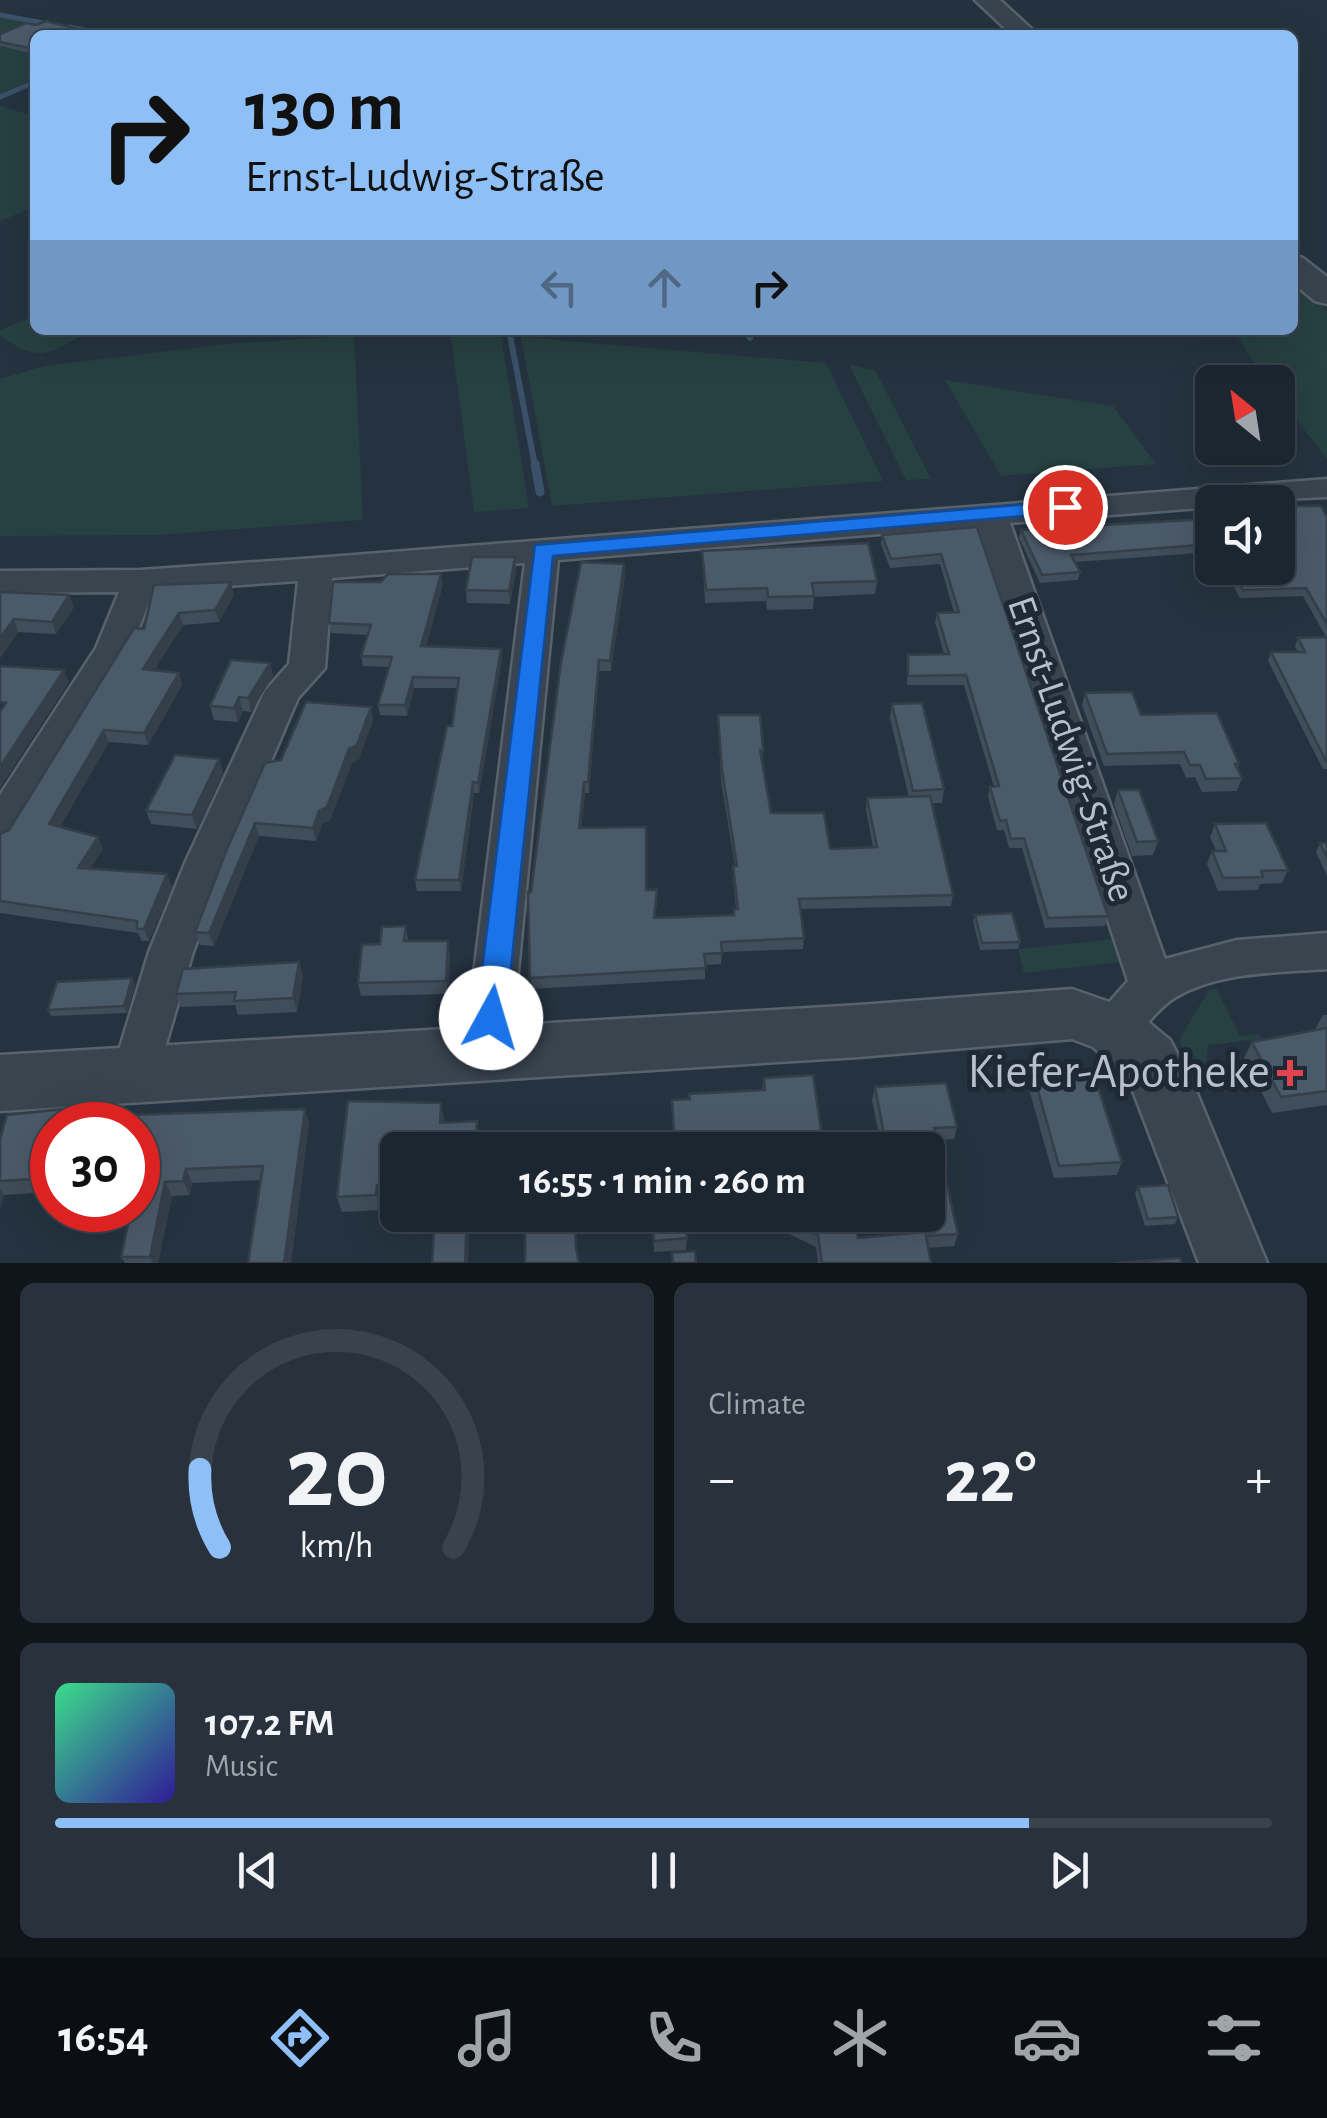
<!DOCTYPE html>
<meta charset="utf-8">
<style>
body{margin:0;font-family:"Alegreya Sans",sans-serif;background:#29323c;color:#f1f3f6;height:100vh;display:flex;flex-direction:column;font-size:38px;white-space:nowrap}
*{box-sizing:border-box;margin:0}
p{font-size:32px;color:#a0a5ab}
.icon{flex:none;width:55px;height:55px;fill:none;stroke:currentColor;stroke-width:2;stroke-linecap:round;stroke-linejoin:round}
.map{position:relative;height:1263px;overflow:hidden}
.drawer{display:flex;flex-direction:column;gap:20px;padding:20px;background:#0f151a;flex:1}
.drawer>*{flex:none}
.top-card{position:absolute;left:30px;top:30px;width:1268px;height:305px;border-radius:15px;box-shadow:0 10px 40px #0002,0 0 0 2px #3a434c;background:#8ebff7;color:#111;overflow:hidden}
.needle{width:65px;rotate:330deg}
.controls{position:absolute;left:1195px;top:365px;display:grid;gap:20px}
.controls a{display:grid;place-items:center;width:100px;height:100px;border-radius:15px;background:#1c2630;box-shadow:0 10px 40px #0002,0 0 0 2px #3a434c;font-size:50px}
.speed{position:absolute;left:30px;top:1102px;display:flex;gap:20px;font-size:50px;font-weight:700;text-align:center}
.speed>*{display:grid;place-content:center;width:130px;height:130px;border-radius:50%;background:#1c2630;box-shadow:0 10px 40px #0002,0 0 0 2px #3a434c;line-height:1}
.speed .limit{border:15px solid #d22;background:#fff;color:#111}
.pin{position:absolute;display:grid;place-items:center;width:85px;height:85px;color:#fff;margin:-42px;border:5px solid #fff;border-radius:50%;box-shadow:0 2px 10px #0007}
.me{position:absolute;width:110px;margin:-55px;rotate:6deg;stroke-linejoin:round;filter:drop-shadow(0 0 8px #0008)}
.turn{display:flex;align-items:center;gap:35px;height:210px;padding:0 50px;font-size:45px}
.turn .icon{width:130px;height:130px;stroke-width:2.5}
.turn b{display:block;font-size:70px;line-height:85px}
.lanes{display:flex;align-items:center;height:95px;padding:0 50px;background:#0003;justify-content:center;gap:50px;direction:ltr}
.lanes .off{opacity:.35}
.big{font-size:75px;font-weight:700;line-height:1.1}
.drawer .card{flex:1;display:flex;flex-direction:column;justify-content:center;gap:15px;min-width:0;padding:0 35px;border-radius:15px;background:#29323c}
.drawer .dial{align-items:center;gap:0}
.dial svg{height:260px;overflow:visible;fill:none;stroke:#3a434c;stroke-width:7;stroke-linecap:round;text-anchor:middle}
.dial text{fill:#f1f3f6;stroke:none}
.song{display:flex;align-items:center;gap:30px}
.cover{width:120px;height:120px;border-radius:15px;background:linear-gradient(135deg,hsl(150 70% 55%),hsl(250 70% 35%))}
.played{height:10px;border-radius:5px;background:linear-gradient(90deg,#8ebff7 80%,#3a434c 80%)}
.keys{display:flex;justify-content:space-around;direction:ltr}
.heat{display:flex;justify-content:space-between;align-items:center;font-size:55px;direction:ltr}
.drawer .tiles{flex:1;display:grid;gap:20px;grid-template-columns:1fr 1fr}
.card:last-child{grid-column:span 2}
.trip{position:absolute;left:380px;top:1132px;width:565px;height:100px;border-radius:15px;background:#1c2630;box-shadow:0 10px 40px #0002,0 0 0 2px #3a434c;font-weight:700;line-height:100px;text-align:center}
.menu{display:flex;height:160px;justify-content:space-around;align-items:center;background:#0b0f13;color:#a0a5ab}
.menu .icon{width:70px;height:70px}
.menu .active{color:#8ebff7}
.menu b{font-size:45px;color:#f1f3f6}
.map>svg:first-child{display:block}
.green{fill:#274041}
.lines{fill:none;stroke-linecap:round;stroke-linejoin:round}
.stream-far2{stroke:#3b5169;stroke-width:5}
.stream-far1{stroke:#3b5169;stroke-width:6}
.stream{stroke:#3b5169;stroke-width:9}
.minor-casing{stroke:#57626d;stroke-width:5}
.tertiary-casing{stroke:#57626d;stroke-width:5}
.minor{fill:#39444f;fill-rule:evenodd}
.tertiary{fill:#39444f;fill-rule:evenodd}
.wall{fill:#404d5a}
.shaded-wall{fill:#343f4a}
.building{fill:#4b5a69;stroke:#343f4a;stroke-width:2.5}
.route{fill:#1a73e8;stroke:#114b97;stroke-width:2.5}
.health-dot{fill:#e0444e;stroke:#1e2935;stroke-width:4}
.labels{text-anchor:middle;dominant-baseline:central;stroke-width:10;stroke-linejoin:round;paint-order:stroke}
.street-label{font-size:40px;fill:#b6bfca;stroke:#1e2935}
.near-poi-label{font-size:48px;fill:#b6bfca;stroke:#1e2935;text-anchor:end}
</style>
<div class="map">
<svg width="1327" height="1263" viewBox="0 0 1327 1263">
<rect width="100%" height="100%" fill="#253340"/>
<!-- green -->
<path class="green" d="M0 17 95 35H35V79L0 94Z
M0 106 35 116V207L0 221Z
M1293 280 1327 311V459L1278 396V382H1268L1233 330H1292Z
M35 315V330H93C51 351 41 367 0 335V330Z
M450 330H500L529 508 474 512Z
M354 336 363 520 158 535 0 536V379L44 366 225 344Z
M521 337 826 363 883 481 552 506Z
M849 365 875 370 931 479 906 480Z
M945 380 1113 406 1156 464 1001 476Z
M1123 938 1131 961 1024 973 1018 949Z
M1216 988 1240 1036 1259 1034 1262 1039 1208 1045 1205 1078 1195 1079 1179 1040 1209 990Z"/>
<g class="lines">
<!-- stream-far2 -->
<path class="stream-far2" d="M0 15 54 25
M69 27 110 35
M0 97 35 82"/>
<!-- stream-far1 -->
<path class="stream-far1" d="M509 330 535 466
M746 330 750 338"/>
<!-- stream -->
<path class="stream" d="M535 464 540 492"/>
<defs>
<path id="minor" d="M1327 479V497L1212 502V507L1010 523 1165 959 1237 940 1327 933V969C1277 973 1221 971 1176 997 1146 1014 1135 1057 1098 1043L1091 1029 1098 1015 1128 981 978 526 558 560 510 1054 503 1069 487 1075 471 1069 464 1054 525 563 332 578 325 668 298 698 228 861 193 952 152 1092 135 1098 118 1092 111 1077 149 952 186 861 265 691 289 664 298 581 153 591 131 649 14 839 0 844V795L96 648 119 592 0 593V571L140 570 316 558Z"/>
<path id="tertiary" d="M975 0H1000L1038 35H1012Z
M1292 255 1303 258 1327 277V304L1315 301 1292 282Z
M1072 989 1135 1011 1170 1040 1194 1086 1267 1263H1199L1128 1078 1093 1047 1072 1039 859 1057 0 1111V1055L859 1005Z"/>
</defs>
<!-- minor casing -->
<use href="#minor" class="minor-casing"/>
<!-- tertiary casing -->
<use href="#tertiary" class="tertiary-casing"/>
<!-- minor -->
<use href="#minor" class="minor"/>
<!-- tertiary -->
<use href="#tertiary" class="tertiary"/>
</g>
<!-- wall -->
<path class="wall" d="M0 34 35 35V54L0 46Z
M1198 505H1212V552L1075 562 1080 572 1078 580 1040 583 1019 538 1021 530 1199 519 1195 512Z
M1327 517V769H1323L1268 661 1271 652H1298L1295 646 1298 638 1326 637 1303 596 1240 598 1224 568H1278Z
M977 527 1108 916 1105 926 1045 928 1022 848H1009L1004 830H997L988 796 990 787H994L964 685H907L908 655 944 654 935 622 937 613 954 612 940 564 890 568 881 544 882 535Z
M702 551 877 581 875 594 814 597 813 609 767 610 766 601 705 603Z
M515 557 516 570 510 604 467 603 466 590Z
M624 564 625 575 611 671H599L589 793H585L581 828 657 900 655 918 734 915V909H736L733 877 735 866 721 781 718 715 763 750 762 761 771 813 830 849 873 847 866 809 867 798 909 797 890 718 892 704 944 789 942 803H932L953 895 951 906 800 909 804 938 803 949 722 952 721 964 705 965V979L531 989V892Z
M443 584 426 647 502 659 479 793H474L461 891H417L415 880 452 726 457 688H414L407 716 380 715 378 705 389 667 363 666 361 656 368 635 331 633 329 623Z
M154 585 234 595 219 622 183 625 154 670 179 673 182 685 148 745 109 742 60 826 103 849 90 868 172 887 149 941H142L138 933 0 913V834L9 830 144 629Z
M0 592 74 607 56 634 18 632 0 658Z
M270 663 273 676 251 712 243 711 238 722 214 720 210 706Z
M1085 693 1141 715 1239 764 1237 769 1242 778 1237 791 1202 792 1195 777 1186 778 1180 764 1104 766 1082 705Z
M371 707 373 720 359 759 352 763 330 820 322 824 316 841 259 836 214 946 200 945 195 932 281 760Z
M219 759 223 773 197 829 151 824 146 811Z
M1118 790 1158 841 1153 855 1132 856 1114 804Z
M1215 824 1288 870 1282 883 1260 884 1258 890 1218 891 1207 864 1212 851H1216L1210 837Z
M1320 843H1327V876L1316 852Z
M975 915 1020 942 1018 949 980 950 973 921Z
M406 926 408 941 450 955 448 994 361 996 358 983 380 944Z
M303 975 297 1012 238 1015 235 1005 181 1007 176 994Z
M135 985 127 1013 51 1016 48 1010Z
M1323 1015H1327V1105L1272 1113 1244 1058 1252 1042 1314 1031Z
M1034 1076 1122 1162 1117 1175 1054 1178 1029 1089Z
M764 1078 824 1150H672H674L672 1100 762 1090Z
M875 1087 957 1127 954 1139 936 1140 958 1234 954 1246 928 1248 931 1263H818L816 1247 779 1229 778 1215H854L858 1238 911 1233 907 1215H928V1150H882L872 1100Z
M348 1101 441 1103 444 1123 477 1121 480 1137V1150H398V1199L381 1200 380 1210 342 1212 337 1197Z
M79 1117 309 1123 291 1263H248L261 1180 192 1183 190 1195 172 1196 158 1263H125L121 1257 138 1210V1125H52V1192L4 1195 0 1208V1140Z
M1138 1187 1178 1217 1175 1224 1145 1226 1135 1194Z
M652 1215 687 1238 686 1250 654 1252Z"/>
<!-- shaded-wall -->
<path class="shaded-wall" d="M515 557 516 570 510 604 509 591Z
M624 564 625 575 611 671 610 661Z
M441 574 443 584 423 657 421 646Z
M231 582 234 595 219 622 215 610Z
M69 595 74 607 56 634 52 622Z
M179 613 183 625 147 681 143 669Z
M14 619 18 632 0 658V638Z
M501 649 502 659 479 793 478 783Z
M599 660V671L589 793 588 782Z
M270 663 273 676 251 712 248 698Z
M64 670 69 682 0 788V767Z
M179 673 182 685 148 745 144 733Z
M413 677 414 688 407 716 405 705Z
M239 697 243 711 238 722 234 708Z
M371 707 373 720 359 759 352 763 330 820 322 824 316 841 313 828 319 811Z
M104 730 109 742 55 836 49 824Z
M219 759 223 773 197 829 192 815Z
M473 782 474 793 461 891 459 880Z
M584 782 585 793 580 839 579 828Z
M255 823 259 836 214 946 209 933Z
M98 837 103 849 83 880 78 868Z
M167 874 172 887 149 941 144 929Z
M448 941 450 955 448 994 446 981Z
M299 962 303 975 297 1012 293 998Z
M132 978 135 985 127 1013 124 1006Z
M441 1103 444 1118 443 1139 440 1123Z
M305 1109 309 1123 291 1263H284Z
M477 1121 480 1137V1150H476Z
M186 1169 192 1183 190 1195 183 1181Z
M165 1182 172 1196 158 1263H153L150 1257Z
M377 1185 381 1200 380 1210 376 1195Z
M0 1189 4 1195 0 1208Z
M467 1215H470L468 1263H465Z"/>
<!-- building -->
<path class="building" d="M46 21 82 30 71 35H35V49L0 42V34L26 23 36 25Z
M1198 505H1212V544L1071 555 1080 572 1042 575 1021 530 1205 519Z
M1278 506H1321L1327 517V624L1306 588 1243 590 1231 568H1278Z
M977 527 1108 916 1048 918 1024 838 1011 839 1006 820 1000 821 990 787 999 786 966 675 908 676V655L949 654 937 613 959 612 941 554 891 559 882 535Z
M868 543 877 581 812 583 814 596 768 597 767 588 706 590 702 551Z
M472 557H515L509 591 466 590Z
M581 562 624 564 610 661 599 660 588 782H584L579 828 646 827V890H657L654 918 734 915V909H738L733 866H737L722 770 718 715H760L763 750H760L771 813H824L830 849 877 847 867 798 930 796 953 895 799 899 804 938 721 942 722 953 704 954 706 968 530 978 528 892H531L561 662Z
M388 574H441L421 646 501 649 478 783 473 782 459 880H415L447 726H452L459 678 413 677 405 705H378L392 657 361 656 371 625 329 623 333 582H381Z
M231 582 215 610 179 613 143 669 179 673 144 733 104 730 49 824 98 837 78 868 167 874 144 929H137V921L0 901V834L9 830 134 628 144 629 154 585Z
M0 592 69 595 52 622 14 619 0 638Z
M1327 637V761H1326L1271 652H1305L1298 638Z
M231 660 270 663 248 698 239 697 234 708 210 706Z
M0 666 64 670 0 767V712L6 703 0 702Z
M1132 692 1141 715 1217 713 1239 764H1235L1242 778 1206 779 1200 765H1190L1184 752 1107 754 1085 693Z
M306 702 371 707 357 745 349 749 327 807 319 811 313 828 255 823 209 933 195 932 227 849 265 763 281 760Z
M922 703 944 789 913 791 892 704Z
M175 755 219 759 192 815 146 811Z
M1118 790H1139L1158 841 1137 842Z
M1266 823 1288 870 1261 871 1263 877 1223 878 1212 851H1226L1215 824Z
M1320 843H1327V858Z
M1012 913 1020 942 982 943 975 915Z
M406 926 404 941H448L446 981 358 983 362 945 380 944 382 927Z
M299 962 293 998 234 1001 236 992 176 994 183 969Z
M132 978 124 1006 48 1010 57 982Z
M1327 1028V1091L1281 1097 1252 1042Z
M1093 1072 1122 1162 1059 1166 1034 1076Z
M813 1075 824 1150H773V1148L672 1150H675L672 1100 690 1099 689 1094 765 1090 764 1078Z
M946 1083 957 1127 934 1128 958 1234 926 1236 931 1263H822L818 1235 781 1218 780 1215H854L858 1238 916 1233 912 1215H928V1150H900L898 1143 886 1144 875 1087Z
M348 1101 441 1103 440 1123 477 1121 476 1150H398V1184L377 1185 376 1195 337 1197Z
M74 1108 72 1117 305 1109 284 1263H248L263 1166 186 1169 183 1181 165 1182 150 1257H121L131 1210H138V1125H52V1178L0 1181V1140L7 1115Z
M573 1139V1150H525V1142Z
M1168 1185 1178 1217 1148 1219 1138 1187Z
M435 1215H467L465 1263H432Z
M525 1215H575L576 1248 579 1263H525Z
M652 1215H685L687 1238 654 1241Z
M695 1251 696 1263H673L672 1253Z
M1180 1258 1181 1263H1116Z"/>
<!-- route -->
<path class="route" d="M1065 501 1075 507 1072 512 553 556 506 1018 501 1028 491 1031 481 1028 476 1018 535 545Z"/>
<!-- markers -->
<path class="health-dot" d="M1285 1058h10v10h10v10h-10v10h-10v-10h-10v-10h10z"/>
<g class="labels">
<!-- street labels -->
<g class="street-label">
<text transform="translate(1071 749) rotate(71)">Ernst-Ludwig-Straße</text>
</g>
<!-- near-poi labels -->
<g class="near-poi-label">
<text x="1270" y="1073">Kiefer-Apotheke</text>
</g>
</g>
</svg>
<div class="controls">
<a><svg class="needle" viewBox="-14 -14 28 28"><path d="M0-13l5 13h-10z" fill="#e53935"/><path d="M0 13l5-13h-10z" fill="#a0a5ab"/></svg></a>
<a><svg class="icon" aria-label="sound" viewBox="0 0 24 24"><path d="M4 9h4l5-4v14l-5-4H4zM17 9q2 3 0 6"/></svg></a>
</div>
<div class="speed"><div class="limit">30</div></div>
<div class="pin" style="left:1065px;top:507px;background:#d93025"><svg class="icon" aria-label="arrive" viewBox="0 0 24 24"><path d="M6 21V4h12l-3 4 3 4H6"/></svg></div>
<svg class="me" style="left:491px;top:1018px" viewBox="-20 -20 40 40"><circle r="19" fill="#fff"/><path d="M0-13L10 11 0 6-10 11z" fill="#1a73e8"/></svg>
<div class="trip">16:55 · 1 min · 260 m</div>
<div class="top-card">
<div class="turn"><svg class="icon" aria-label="right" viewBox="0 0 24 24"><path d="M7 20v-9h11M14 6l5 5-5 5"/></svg><div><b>130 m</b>Ernst-Ludwig-Straße</div></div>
<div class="lanes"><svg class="icon off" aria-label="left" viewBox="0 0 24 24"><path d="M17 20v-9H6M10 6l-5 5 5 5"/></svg><svg class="icon off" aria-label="ahead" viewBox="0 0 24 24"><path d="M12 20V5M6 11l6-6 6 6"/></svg><svg class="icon" aria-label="right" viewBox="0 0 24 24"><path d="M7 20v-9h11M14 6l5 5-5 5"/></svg></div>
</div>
</div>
<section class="drawer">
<div class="tiles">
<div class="card dial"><svg viewBox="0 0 100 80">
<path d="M14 69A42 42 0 1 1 86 69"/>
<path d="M14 69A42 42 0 0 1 8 45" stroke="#8ebff7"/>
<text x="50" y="56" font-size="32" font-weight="700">20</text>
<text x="50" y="72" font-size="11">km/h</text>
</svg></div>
<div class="card"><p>Climate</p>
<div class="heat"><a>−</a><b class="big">22°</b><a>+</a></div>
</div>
<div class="card">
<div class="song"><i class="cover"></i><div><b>107.2 FM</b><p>Music</p></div></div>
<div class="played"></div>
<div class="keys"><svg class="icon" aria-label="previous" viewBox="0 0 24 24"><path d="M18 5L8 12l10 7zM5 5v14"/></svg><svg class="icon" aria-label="pause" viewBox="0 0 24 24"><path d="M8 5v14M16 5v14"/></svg><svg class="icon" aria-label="next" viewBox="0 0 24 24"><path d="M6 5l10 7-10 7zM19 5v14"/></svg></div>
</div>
</div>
</section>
<nav class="menu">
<b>16:54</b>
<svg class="icon active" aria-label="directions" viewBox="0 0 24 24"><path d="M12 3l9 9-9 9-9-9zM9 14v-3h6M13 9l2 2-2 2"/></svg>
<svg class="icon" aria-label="music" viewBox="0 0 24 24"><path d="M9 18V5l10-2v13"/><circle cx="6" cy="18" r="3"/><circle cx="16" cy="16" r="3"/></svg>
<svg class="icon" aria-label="phone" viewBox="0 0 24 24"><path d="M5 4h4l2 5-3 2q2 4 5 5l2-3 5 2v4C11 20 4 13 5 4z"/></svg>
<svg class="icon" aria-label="climate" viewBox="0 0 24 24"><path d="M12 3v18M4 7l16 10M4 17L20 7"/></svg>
<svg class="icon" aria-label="car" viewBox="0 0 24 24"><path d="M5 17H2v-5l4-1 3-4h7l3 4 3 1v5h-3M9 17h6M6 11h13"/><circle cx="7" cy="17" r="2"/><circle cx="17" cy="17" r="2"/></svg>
<svg class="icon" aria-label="filters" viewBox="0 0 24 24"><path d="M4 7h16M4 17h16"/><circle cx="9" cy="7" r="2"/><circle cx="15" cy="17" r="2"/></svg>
</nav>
